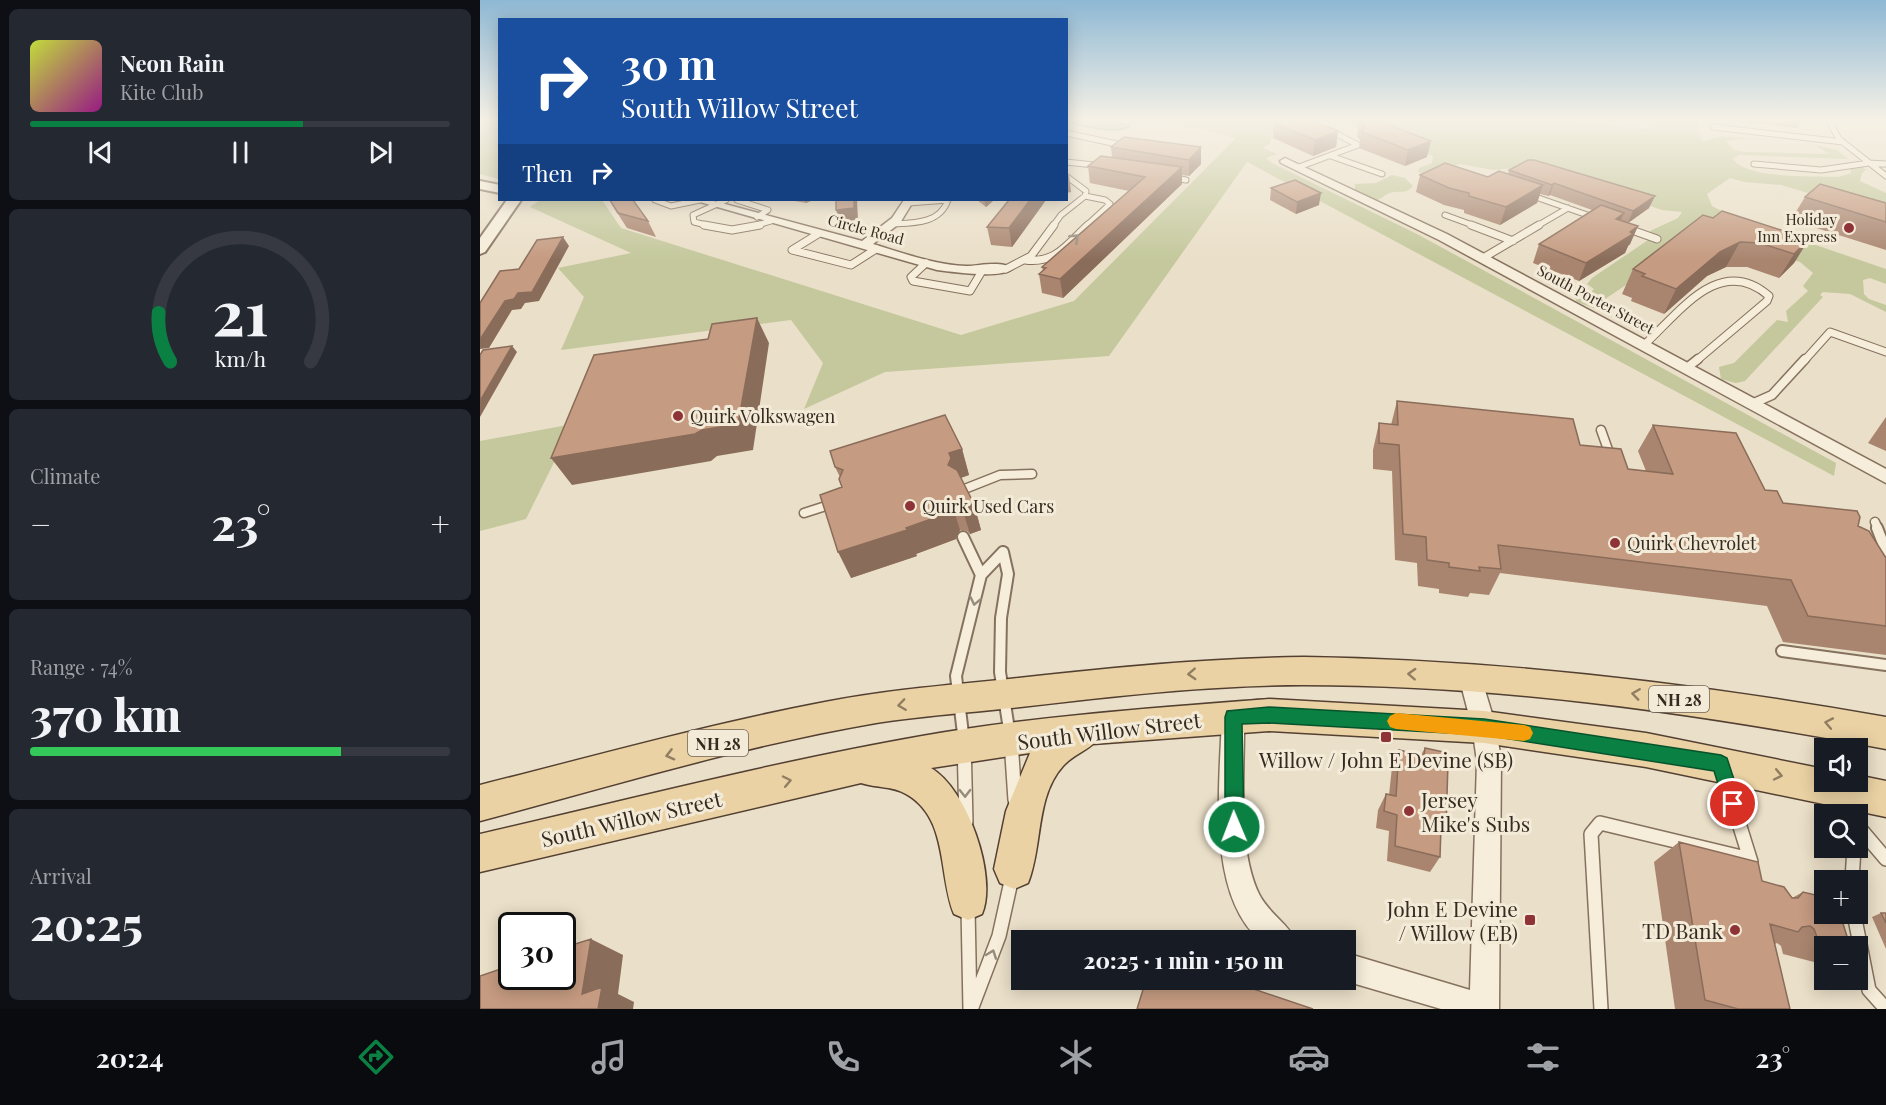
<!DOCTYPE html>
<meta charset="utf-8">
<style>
body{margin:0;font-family:"Playfair Display",serif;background:#242831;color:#f1f3f6;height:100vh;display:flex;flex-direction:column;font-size:22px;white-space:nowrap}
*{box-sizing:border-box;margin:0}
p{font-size:20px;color:#9ea1a6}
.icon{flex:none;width:33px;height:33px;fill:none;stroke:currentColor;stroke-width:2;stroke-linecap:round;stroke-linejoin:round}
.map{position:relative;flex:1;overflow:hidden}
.panel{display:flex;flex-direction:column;gap:9px;padding:9px;background:#0d0f14;width:480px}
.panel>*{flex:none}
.banner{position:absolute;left:18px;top:18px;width:570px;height:183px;border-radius:0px;box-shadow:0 3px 15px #0003;background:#1a4fa0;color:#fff;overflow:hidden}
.buttons{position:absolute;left:1334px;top:738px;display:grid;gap:12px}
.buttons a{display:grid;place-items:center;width:54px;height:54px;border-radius:0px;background:#171b24;box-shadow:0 3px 15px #0003;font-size:30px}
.speed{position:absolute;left:18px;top:912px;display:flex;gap:12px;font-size:30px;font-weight:700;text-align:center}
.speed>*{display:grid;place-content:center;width:78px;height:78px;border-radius:50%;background:#171b24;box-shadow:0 3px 15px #0003;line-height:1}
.speed .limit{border:3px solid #111;border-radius:9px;background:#fff;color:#111}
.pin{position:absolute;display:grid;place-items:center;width:51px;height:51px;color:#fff;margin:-26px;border:3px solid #fff;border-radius:50%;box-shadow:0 2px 6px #0007}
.me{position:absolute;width:66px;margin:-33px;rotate:359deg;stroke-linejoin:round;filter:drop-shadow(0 0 4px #0008)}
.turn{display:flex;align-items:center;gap:21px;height:126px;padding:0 24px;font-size:27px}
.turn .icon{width:78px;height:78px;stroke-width:2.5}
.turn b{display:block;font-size:42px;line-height:51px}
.then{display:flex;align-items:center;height:57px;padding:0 24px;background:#0003;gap:12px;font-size:22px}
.big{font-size:45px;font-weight:800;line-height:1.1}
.panel .card{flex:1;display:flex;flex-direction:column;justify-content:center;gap:9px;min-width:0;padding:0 21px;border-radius:9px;background:#242831}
.panel .dial{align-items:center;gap:0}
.dial svg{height:156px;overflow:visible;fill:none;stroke:#363941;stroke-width:7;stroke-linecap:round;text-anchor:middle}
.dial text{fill:#f1f3f6;stroke:none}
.song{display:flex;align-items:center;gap:18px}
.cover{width:72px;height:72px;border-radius:9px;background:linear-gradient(135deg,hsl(70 70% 55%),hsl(310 70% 35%))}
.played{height:6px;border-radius:3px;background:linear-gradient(90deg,#0b8043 65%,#363941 65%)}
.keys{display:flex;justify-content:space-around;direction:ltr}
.heat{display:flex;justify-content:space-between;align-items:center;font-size:33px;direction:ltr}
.charge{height:9px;border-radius:4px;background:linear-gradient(90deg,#34c759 74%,#363941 0)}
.trip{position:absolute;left:531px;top:930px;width:345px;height:60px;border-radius:0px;background:#171b24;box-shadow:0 3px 15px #0003;font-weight:800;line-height:60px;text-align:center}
.menu{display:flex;height:96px;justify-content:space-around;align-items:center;background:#090b0e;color:#9ea1a6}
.menu .icon{width:42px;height:42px}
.menu .active{color:#0b8043}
.menu b{font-size:27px;color:#f1f3f6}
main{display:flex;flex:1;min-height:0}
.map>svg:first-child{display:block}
.green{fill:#c4c89c}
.water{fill:#a8bfb7;stroke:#708c84;stroke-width:1.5}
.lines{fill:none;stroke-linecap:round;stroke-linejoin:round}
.service-far4-casing{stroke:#85725e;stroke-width:7}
.service-far3-casing{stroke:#85725e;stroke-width:9}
.service-far2-casing{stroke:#85725e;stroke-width:11}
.service-far1-casing{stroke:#85725e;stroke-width:14}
.service-casing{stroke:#85725e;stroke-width:16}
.minor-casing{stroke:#85725e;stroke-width:3}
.tertiary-casing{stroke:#85725e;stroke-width:4}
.primary-casing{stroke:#534032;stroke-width:3}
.service-far4{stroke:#f6edda;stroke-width:5}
.service-far3{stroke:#f6edda;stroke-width:7}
.service-far2{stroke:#f6edda;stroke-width:8}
.service-far1{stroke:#f6edda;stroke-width:10}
.service{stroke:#f6edda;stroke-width:13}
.minor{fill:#f6edda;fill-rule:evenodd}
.tertiary{fill:#f6edda;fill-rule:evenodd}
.primary{fill:#ead2a4;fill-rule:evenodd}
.wall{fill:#a9856f}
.shaded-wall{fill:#8a6c5a}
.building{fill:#c59b81;stroke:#8a6c5a;stroke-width:1.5}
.oneway{stroke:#968c7e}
.oneway2{stroke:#907e62}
.route{fill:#0b8043;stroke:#07532c;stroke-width:1.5}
.slow{fill:#f59e0b}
.poi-dot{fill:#8e3437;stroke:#f3ead7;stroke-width:2}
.labels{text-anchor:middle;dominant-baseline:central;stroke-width:6;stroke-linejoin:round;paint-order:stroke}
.far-poi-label{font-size:15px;fill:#362b21;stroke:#f3ead7;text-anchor:end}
.far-street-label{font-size:15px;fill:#362b21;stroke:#f3ead7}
.shield{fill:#f3ead7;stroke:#6f6458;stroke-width:1.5}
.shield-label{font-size:16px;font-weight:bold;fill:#362b21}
.poi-label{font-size:18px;fill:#362b21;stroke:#f3ead7;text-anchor:start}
.near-street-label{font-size:21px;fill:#362b21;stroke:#f3ead7}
.near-poi-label{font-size:21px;fill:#362b21;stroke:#f3ead7;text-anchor:end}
</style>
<main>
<section class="panel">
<div class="card">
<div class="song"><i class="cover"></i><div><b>Neon Rain</b><p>Kite Club</p></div></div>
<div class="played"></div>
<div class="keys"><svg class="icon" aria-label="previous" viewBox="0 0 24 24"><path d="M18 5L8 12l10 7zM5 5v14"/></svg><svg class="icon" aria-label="pause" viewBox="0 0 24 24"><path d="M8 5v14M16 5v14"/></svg><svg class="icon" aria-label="next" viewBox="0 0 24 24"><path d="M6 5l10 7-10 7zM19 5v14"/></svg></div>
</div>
<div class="card dial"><svg viewBox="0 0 100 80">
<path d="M14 69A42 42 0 1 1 86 69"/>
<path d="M14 69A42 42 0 0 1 8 44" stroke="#0b8043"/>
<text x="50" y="56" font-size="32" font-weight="700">21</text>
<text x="50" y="72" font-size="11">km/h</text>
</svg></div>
<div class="card"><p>Climate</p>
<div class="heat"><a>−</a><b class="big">23°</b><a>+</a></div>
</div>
<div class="card"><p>Range · 74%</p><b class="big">370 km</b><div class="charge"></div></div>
<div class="card"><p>Arrival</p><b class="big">20:25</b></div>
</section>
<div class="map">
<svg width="1406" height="1009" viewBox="0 0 1406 1009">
<rect width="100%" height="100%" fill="#eadfc8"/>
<!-- green -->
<path class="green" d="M0 119H19V179L0 174Z
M678 119H802L807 122 791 134 793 137 790 140 791 143 783 148 797 154 786 158 792 163 939 235 1356 463 1354 476 767 162 629 356 405 372 324 409 343 363 311 320 81 350 104 297 78 268 151 253 50 207 60 200H122L141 228 481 335 594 301 756 138Z
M854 119H1089L1095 122 1168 129 1182 124V119H1216L1222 141 1242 136 1313 142 1266 139 1246 141 1254 150 1265 152 1349 154 1334 145 1357 150 1368 159 1259 155 1253 159C1267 179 1333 176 1358 177L1371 173V166H1381L1386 170 1382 173 1380 181 1406 193V216L1301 185 1264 182 1250 178 1227 194 1232 206 1251 216 1406 269V284L1390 278 1383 280 1384 294 1389 299 1406 305V312L1370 294 1343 292 1340 295 1343 297 1265 381 1256 383 1241 379 1239 367 1254 363 1297 320 1308 322 1306 311 1328 291 1323 286 1333 273 1320 262 1304 257 1170 269 1125 299 1128 306 1122 311 1097 302 1094 295 1102 290 1111 292 1114 289 1107 284 1112 278 1174 236 1170 231 1198 218 1202 212 1182 210 1056 166 1014 170 980 164 944 175 938 172 939 168 952 163 953 156Z
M912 175 925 178 933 186C926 195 919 190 910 193 904 195 903 198 897 200L875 190V184L896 183Z
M93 424 46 519 0 531V441Z"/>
<!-- water -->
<path class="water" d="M587 119H628L650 126C635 135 604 126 587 122Z"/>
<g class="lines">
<defs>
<path id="service-far4" d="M1348 119 1359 139 1406 176
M1233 127 1363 142
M586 133 646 146
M851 156 902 174
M586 162 623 166
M1274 164 1341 170 1389 163 1406 164
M819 167 878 145 847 129
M586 176 606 191 605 196
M690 177 706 180
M1047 194 1116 218
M605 196 625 200 630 204 606 226
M175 200 191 206 220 200
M257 200 288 210 277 217
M428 203 468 200
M965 215 995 226
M412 224C433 223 460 224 468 200
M230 226 214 222 213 215 246 200
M274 226 291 221
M573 226 581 215 605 196
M1057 226 1088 208"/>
<path id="service-far3" d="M224 225 252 230 280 225
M991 225 1033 241
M1146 228 1177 239
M338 234 312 250 371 265 396 249
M1003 258 1059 225
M545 260C576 264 587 244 608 225
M446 263 431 277 433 281 490 291 502 271
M526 269 551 256 574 225
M1165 344C1199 313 1240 253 1289 296L1287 301 1216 361
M1324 361 1350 332 1406 352"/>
<path id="service-far2" d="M1208 367 1218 359
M1274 403 1292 395 1325 359
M1121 430 1131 458
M482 490 520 475 552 474
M324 513 355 503
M1395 522 1398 529"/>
<path id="service-far1" d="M1397 528 1406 551
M483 537 501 575
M523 552 528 574 521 618 520 672 531 742
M1302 651 1406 665
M484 742 476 676 501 575 523 552"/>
<path id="service" d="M484 741 486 822
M531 741 535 800
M1243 772 1271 862
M1377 825 1406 859
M1372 880 1374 848
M488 908 490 1009
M1374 914 1389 990 1406 1009
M492 1007 519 936 532 877
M1121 1009 1111 834 1120 823 1270 859"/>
<path id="minor" d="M805 158 967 234 1406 469V483L959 240 801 163 800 161Z
M213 200H230L382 241 412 218 424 200H434L420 223 393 244C423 253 455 265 486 266 499 266 523 260 532 269 521 279 473 272 457 270Z
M990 667 998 670 1001 677 1016 727 1021 761 1019 1009H961L862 980H866V953L990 990 997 761 992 727 979 677 982 670Z
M753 707 761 710 764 717C765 769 756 846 779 894 789 914 809 924 815 940H780C726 894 740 781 742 717L745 710Z"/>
<path id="tertiary" d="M0 181 20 185V193L0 189Z
M27 200H41L5 252 0 254V238Z"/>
<path id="primary" d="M824 657C1020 660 1213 683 1406 717V749C1214 713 1020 685 823 685 726 685 628 697 531 708 486 713 441 716 396 723 262 746 131 786 0 821V785C115 756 229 724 345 702 406 690 468 685 529 679 628 668 725 658 824 657Z
M789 699 1004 711 1166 733 1344 769V782H1377V775L1406 781V817L1166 767 1004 743 789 731 613 744C604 752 592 756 583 766 555 797 563 846 548 883L534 889 520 883 514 869 526 811 550 753 451 768C487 789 518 876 502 914L488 920 474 914C458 875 469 818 426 794 413 786 396 788 381 783L0 872V834C147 800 294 762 442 736 557 716 673 708 789 699Z"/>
</defs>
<!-- service-far4 casing -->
<use href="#service-far4" class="service-far4-casing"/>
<!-- service-far3 casing -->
<use href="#service-far3" class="service-far3-casing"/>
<!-- service-far2 casing -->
<use href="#service-far2" class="service-far2-casing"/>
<!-- service-far1 casing -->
<use href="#service-far1" class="service-far1-casing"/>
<!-- service casing -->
<use href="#service" class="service-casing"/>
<!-- minor casing -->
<use href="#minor" class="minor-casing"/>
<!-- tertiary casing -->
<use href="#tertiary" class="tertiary-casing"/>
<!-- primary casing -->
<use href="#primary" class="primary-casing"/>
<!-- service-far4 -->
<use href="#service-far4" class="service-far4"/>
<!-- service-far3 -->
<use href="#service-far3" class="service-far3"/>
<!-- service-far2 -->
<use href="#service-far2" class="service-far2"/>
<!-- service-far1 -->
<use href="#service-far1" class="service-far1"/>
<!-- service -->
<use href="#service" class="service"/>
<!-- minor -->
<use href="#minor" class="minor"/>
<!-- tertiary -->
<use href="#tertiary" class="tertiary"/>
<!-- primary -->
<use href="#primary" class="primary"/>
</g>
<!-- wall -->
<path class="wall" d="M1241 119H1321L1317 128Z
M879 121 947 157 925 166 879 148 880 140 877 137Z
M794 123 858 131 856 147 833 156 793 138Z
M631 147H721V164L709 176 702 175V184L583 298 562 293 559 274 563 271 562 267 649 191 610 183 608 166 632 157Z
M1029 170 1169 208 1148 223 1158 226 1150 244 1148 246 1145 253 1099 281 1053 263 1059 244 1112 210 1070 195 1068 196 1060 194 1057 203 1020 225 984 213V210L964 205 936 192 940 175 1008 177 1028 174Z
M791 188 839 205 816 214 790 200Z
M1325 197 1406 203V250L1311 220Z
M129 200H153L168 221 176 237 147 228Z
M309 200H333L326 203Z
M497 200H514L506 207Z
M529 200H566L532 247 511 245 507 227Z
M1233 218 1329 239 1314 263 1299 278 1267 267H1246L1227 276 1184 314 1151 301 1152 298 1142 294 1153 269Z
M917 401 1100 445 1148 469 1166 471 1158 451 1173 425 1285 490 1303 503 1378 526 1406 558V655L1303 642 1287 606 1020 573 1009 595 990 593 988 597 959 593V589L938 586 937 563 915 560 912 471 893 469V450L899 423 911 425Z
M1406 417V451L1388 443Z
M482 449 489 475 481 478 494 504 501 530 490 534 487 531 480 530 476 539 436 554 437 556 371 578 362 487 360 477 355 467Z
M945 748 964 762 966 828 960 837V857L950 872 907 861 909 831 896 828 898 810 906 794 909 795 912 767 919 750 941 755Z
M1199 842 1282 881 1312 898 1323 892 1370 946H1344V957L1334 962 1303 954 1301 946 1297 943 1295 944 1310 1009H1195L1174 862Z
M1401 913H1406V949L1392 917Z"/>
<!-- shaded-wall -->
<path class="shaded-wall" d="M858 131 856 147 833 156 835 140Z
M951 141 947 157 925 166 928 150Z
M721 147V164L709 176V160Z
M702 167V184L583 298 580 279Z
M589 175 591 192 586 193V176Z
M1074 183 1070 195 1068 196 1072 185Z
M1063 185 1057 203 1020 225 1026 207Z
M841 193 839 205 816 214 817 202Z
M1175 196 1169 208 1148 223 1153 211Z
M324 200H333L326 203Z
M374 200H377L378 220 360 222 356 210Z
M504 200H514L506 207Z
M550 200H566L532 247 529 228Z
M1144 213 1136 231V219Z
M1158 226 1150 244 1148 246 1145 253 1099 281 1106 263Z
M83 237 89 246 59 301 45 303 41 309 32 310 9 348 0 349V338L25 301 38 293Z
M1329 239 1314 263 1299 278 1314 254Z
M1260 242 1246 267 1227 276 1184 314 1196 289 1240 252Z
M277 318 289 343 273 450 237 456 231 461 92 485 71 458Z
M32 346 37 352 0 417V401Z
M482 449 489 475 477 479 468 465 469 453Z
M472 504 480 530 476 539 436 554 437 556 371 578 358 552 426 528Z
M494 504 501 530 490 534 482 508Z
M111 939 143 955 138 994 154 1002 153 1009H118L102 994Z"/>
<!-- building -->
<path class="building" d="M805 119H829L858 131 835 140 794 123Z
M880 119H894L951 141 928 150 882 132 885 126 879 121Z
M644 137 721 147 709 160 631 147Z
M621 156 702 167 580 279 559 274 566 268 562 267 665 177 608 166Z
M1048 160H1054L1175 196 1153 211 1074 183 1072 185 1029 170Z
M965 163 1008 177 1019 171 1063 185 1026 207 989 196V193L969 188 940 175Z
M815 180 841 193 817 202 791 188Z
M1340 184 1406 203V222L1325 197Z
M130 200H153L168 221 138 213Z
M356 200H374V208L356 210Z
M529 200H550L529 228 507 227Z
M1121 205 1144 213 1136 219 1158 226 1150 232 1153 234 1106 263 1059 244Z
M1242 211 1329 239 1314 254 1280 243 1260 242 1240 252 1196 289 1162 276 1165 274 1153 269 1223 215 1233 218Z
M83 237 52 292 38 293 34 299 25 301 1 338H0V303L20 271 39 269 57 240Z
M277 318 258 424 222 430 215 434 71 458 114 355 228 339 232 324Z
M32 346 0 401V355L3 350Z
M917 401 1093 419 1100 445 1141 449 1148 469 1193 474 1173 425 1256 433 1285 490 1297 491 1303 503 1377 511 1380 517 1378 526 1389 531 1406 558V626L1328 616 1311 580 1018 545 1021 569 999 567 1000 571 969 567V563L947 560 946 537 923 534 919 445 899 443V423L918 425Z
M465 415 482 449 469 453 471 458 468 465 477 470 494 504 482 508 479 504H472L468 513 426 528 427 530 358 552 340 495 362 487 359 479 363 470 355 467 350 451Z
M945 748 964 752V762L968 763 966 828 961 827 960 857 915 846 917 815 904 811 906 794 916 796 919 750 944 756Z
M1199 842 1278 862 1282 881 1304 887 1312 898H1318L1323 892 1344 897V914H1360L1370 946 1337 937 1334 929 1330 926 1322 927 1318 932 1290 924 1310 1009H1258L1225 1000Z
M1401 913H1406V923Z
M111 939 102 994 122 987 118 1009H0V976L32 965V976H82V948Z
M666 980H747L833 1009H657Z"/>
<!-- one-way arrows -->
<defs><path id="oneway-chevron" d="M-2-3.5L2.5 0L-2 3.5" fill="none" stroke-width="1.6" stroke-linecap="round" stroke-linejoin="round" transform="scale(1.5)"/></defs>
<g class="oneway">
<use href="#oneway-chevron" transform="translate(595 238) rotate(-43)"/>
<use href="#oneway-chevron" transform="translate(495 601) rotate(102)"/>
<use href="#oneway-chevron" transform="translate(485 793) rotate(89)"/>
<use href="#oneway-chevron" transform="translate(512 954) rotate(-70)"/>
</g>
<g class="oneway2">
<use href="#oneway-chevron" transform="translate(712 674) rotate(177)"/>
<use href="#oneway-chevron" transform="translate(932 674) rotate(-177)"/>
<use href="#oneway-chevron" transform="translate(1156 694) rotate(-172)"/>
<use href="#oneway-chevron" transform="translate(422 705) rotate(172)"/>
<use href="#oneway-chevron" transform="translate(1349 723) rotate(-169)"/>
<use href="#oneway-chevron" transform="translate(190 755) rotate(166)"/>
<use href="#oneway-chevron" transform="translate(1298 775) rotate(12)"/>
<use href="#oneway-chevron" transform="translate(307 781) rotate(-12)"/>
</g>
<!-- sky -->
<linearGradient id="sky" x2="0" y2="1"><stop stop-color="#8eb8d4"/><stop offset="0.46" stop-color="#f6f1e6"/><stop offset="1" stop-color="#f6f1e6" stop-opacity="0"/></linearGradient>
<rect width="1406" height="260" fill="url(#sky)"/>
<!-- route -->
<path class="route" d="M789 707 1004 719 1241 755 1247 758 1262 804 1260 810 1253 813 1246 810 1234 771 1004 735 789 723 762 724 764 827 761 834 754 837 747 834 745 827V717L747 711Z"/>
<!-- slow -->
<path class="slow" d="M916 713 1044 725 1050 727 1053 733 1050 739 1044 741 916 729 910 727 907 721 910 716Z"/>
<!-- markers -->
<g class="poi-dot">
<circle cx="1369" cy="228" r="6"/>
<circle cx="198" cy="416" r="6"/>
<circle cx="430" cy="506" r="6"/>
<circle cx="1135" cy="543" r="6"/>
<rect x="900" y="731" width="12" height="12" rx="3"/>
<circle cx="929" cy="811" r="6"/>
<rect x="1044" y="914" width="12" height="12" rx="3"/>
<circle cx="1255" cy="930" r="6"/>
</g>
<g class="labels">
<!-- far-poi labels -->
<g class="far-poi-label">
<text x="1357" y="219">Holiday<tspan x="1357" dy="17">Inn Express</tspan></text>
</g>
<!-- far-street labels -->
<g class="far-street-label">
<text transform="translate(386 229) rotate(15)">Circle Road</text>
<text transform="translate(1116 299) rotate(28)">South Porter Street</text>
</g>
<!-- shield labels -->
<g class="shield">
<rect x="1169" y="686" width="60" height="26" rx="4.5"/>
<rect x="208" y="730" width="60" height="26" rx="4.5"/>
</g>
<g class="shield-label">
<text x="1199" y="699">NH 28</text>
<text x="238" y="743">NH 28</text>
</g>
<!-- poi labels -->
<g class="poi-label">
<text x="210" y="416">Quirk Volkswagen</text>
<text x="442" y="506">Quirk Used Cars</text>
<text x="1147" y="543">Quirk Chevrolet</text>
</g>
<!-- near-street labels -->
<g class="near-street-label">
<text transform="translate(629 730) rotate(-7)">South Willow Street</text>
<text transform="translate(151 818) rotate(-13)">South Willow Street</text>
</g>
<!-- near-poi labels -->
<g class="near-poi-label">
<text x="906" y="759" text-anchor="middle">Willow / John E Devine (SB)</text>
<text x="941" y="799" text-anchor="start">Jersey<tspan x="941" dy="24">Mike's Subs</tspan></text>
<text x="1038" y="908">John E Devine<tspan x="1038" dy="24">/ Willow (EB)</tspan></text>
<text x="1243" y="930">TD Bank</text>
</g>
</g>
</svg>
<div class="buttons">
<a><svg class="icon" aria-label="sound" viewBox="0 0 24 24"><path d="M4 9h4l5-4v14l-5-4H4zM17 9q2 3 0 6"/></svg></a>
<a><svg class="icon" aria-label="search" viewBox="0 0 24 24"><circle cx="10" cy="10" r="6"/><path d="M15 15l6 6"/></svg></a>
<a>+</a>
<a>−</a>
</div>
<div class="speed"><div class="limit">30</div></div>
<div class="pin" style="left:1253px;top:804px;background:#d93025"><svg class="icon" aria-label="arrive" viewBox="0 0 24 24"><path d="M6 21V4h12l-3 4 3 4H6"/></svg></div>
<svg class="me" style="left:754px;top:827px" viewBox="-20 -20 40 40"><circle r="17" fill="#0b8043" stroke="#fff" stroke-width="3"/><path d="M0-11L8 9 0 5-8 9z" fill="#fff"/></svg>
<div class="trip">20:25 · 1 min · 150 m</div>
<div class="banner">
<div class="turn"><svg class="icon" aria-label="right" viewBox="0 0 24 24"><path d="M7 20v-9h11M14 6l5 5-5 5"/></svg><div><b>30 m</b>South Willow Street</div></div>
<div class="then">Then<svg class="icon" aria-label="right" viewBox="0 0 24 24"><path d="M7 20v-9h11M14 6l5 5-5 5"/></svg></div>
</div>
</div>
</main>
<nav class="menu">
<b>20:24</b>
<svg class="icon active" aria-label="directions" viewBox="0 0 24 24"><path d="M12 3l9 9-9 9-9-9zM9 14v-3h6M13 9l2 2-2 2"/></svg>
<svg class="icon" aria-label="music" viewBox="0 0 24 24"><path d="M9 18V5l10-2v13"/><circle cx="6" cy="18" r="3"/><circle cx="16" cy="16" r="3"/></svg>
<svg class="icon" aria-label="phone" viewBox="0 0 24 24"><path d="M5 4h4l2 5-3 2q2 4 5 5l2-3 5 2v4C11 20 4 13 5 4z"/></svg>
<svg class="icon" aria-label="climate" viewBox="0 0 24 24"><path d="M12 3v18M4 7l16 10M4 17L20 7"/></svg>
<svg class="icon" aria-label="car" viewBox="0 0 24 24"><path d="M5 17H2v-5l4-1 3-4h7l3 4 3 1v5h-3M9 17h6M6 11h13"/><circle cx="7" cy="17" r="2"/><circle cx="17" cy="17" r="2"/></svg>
<svg class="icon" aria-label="filters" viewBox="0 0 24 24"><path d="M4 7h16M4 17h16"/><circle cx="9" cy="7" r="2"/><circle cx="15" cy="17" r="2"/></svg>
<b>23°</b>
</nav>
